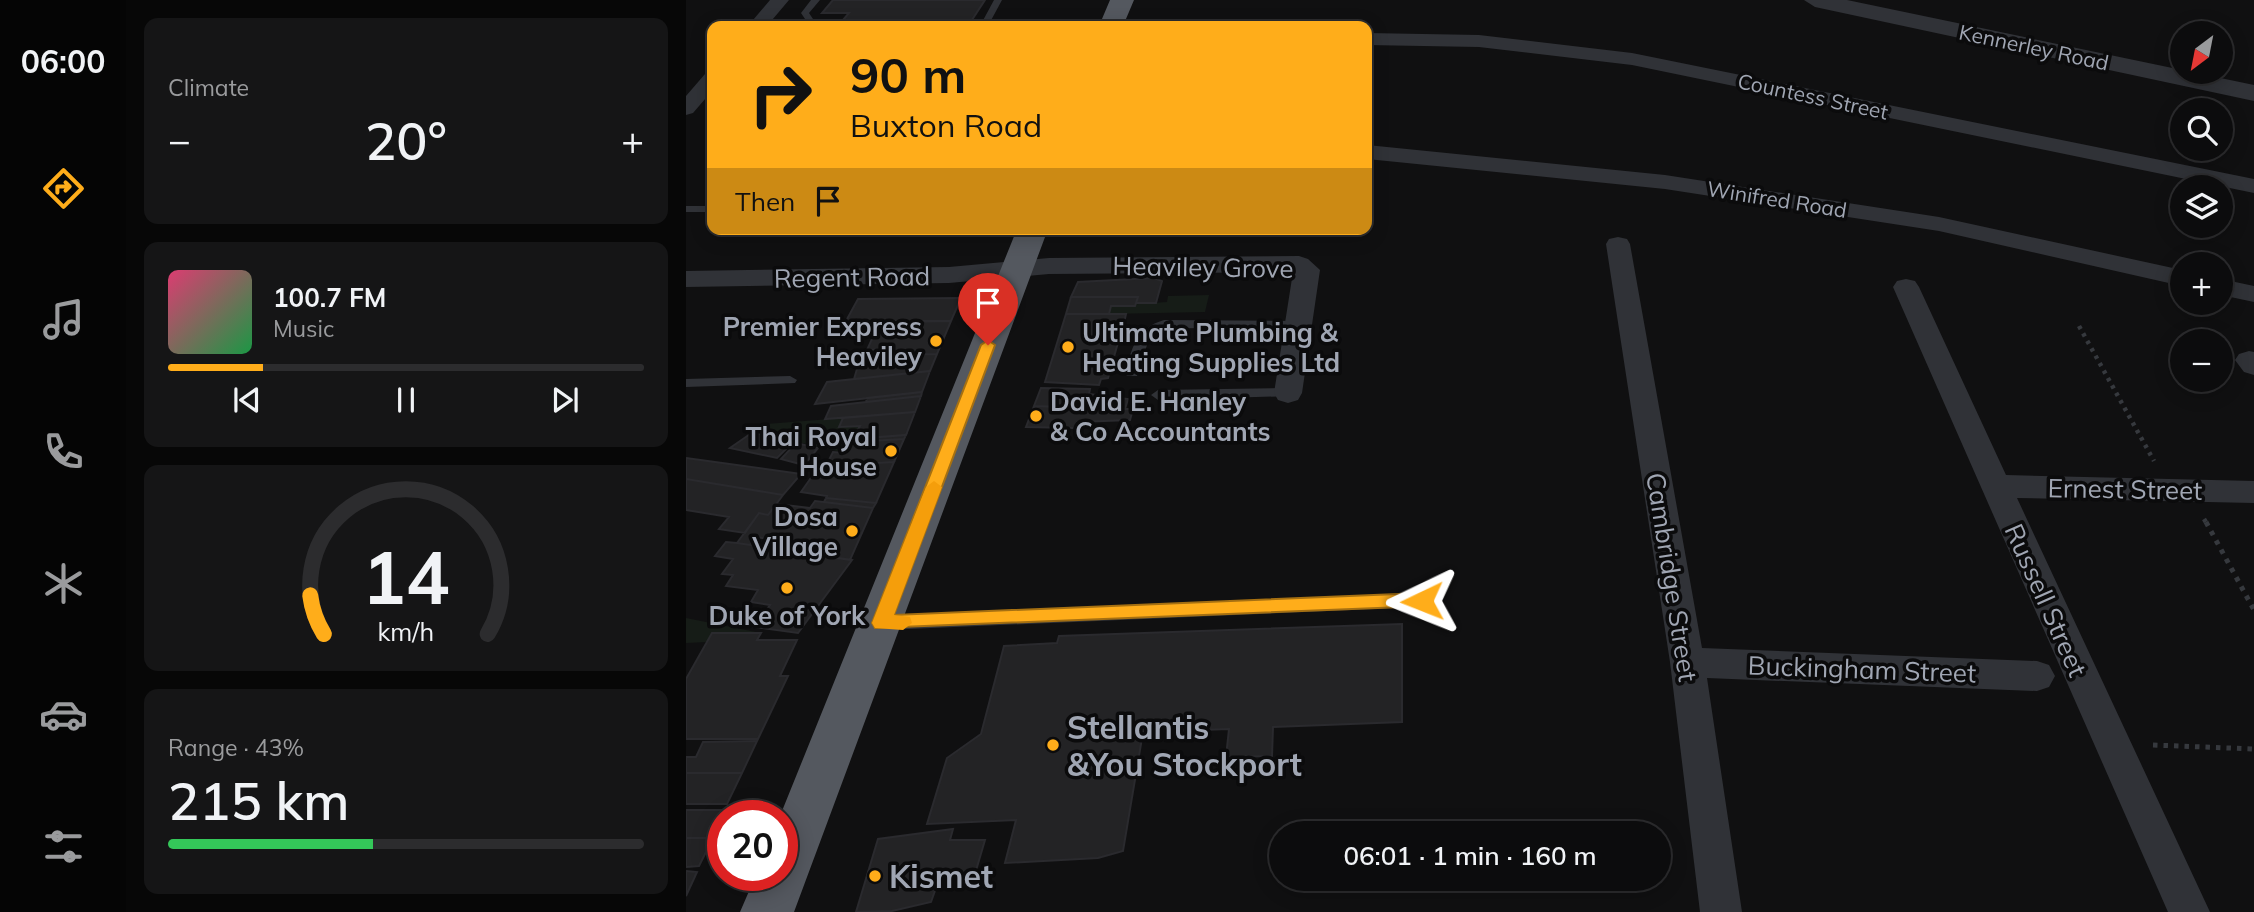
<!DOCTYPE html>
<meta charset="utf-8">
<style>
body{margin:0;font-family:Mulish,sans-serif;background:#151516;color:#f1f3f6;height:100vh;display:flex;flex-direction:column;font-size:26px;white-space:nowrap}
*{box-sizing:border-box;margin:0}
p{font-size:23px;color:#9a9b9d}
.icon{flex:none;width:38px;height:38px;fill:none;stroke:currentColor;stroke-width:2;stroke-linecap:round;stroke-linejoin:round}
.map{position:relative;flex:1;overflow:hidden}
.sheet{display:flex;flex-direction:column;gap:18px;padding:18px;background:#070707;width:560px}
.sheet>*{flex:none}
.top-card{position:absolute;left:21px;top:21px;width:665px;height:214px;border-radius:14px;box-shadow:0 4px 18px #0003,0 0 0 2px #2c2c2e;background:#ffad1a;color:#111;overflow:hidden}
.needle{width:46px;rotate:212deg}
.fabs{position:absolute;left:1484px;top:21px;display:grid;gap:14px}
.fabs a{display:grid;place-items:center;width:63px;height:63px;border-radius:50%;background:#0c0c0d;box-shadow:0 4px 18px #0003,0 0 0 2px #2c2c2e;font-size:35px}
.speed{position:absolute;left:21px;top:800px;display:flex;gap:14px;font-size:35px;font-weight:700;text-align:center}
.speed>*{display:grid;place-content:center;width:91px;height:91px;border-radius:50%;background:#0c0c0d;box-shadow:0 4px 18px #0003,0 0 0 2px #2c2c2e;line-height:1}
.speed .limit{border:10px solid #d22;background:#fff;color:#111}
.pin{position:absolute;display:grid;place-items:center;width:60px;height:60px;color:#fff;margin:-72px -30px;border-radius:50% 50% 50% 0;rotate:-45deg;box-shadow:0 0 7px #0007}
.pin .icon{rotate:45deg}
.me{position:absolute;width:77px;margin:-38px;rotate:268deg;stroke-linejoin:round;filter:drop-shadow(0 0 5px #0008)}
.turn{display:flex;align-items:center;gap:24px;height:147px;padding:0 28px;font-size:32px}
.turn .icon{width:91px;height:91px;stroke-width:2.5}
.turn b{display:block;font-size:49px;line-height:60px}
.then{display:flex;align-items:center;height:66px;padding:0 28px;background:#0003;gap:14px;font-size:26px}
.big{font-size:52px;font-weight:600;line-height:1.1}
.sheet .card{flex:1;display:flex;flex-direction:column;justify-content:center;gap:10px;min-width:0;padding:0 24px;border-radius:14px;background:#151516}
.sheet .dial{align-items:center;gap:0}
.dial svg{height:182px;overflow:visible;fill:none;stroke:#2c2c2e;stroke-width:7;stroke-linecap:round;text-anchor:middle}
.dial text{fill:#f1f3f6;stroke:none}
.song{display:flex;align-items:center;gap:21px}
.cover{width:84px;height:84px;border-radius:10px;background:linear-gradient(135deg,hsl(340 70% 55%),hsl(140 70% 35%))}
.played{height:7px;border-radius:4px;background:linear-gradient(90deg,#ffad1a 20%,#2c2c2e 20%)}
.keys{display:flex;justify-content:space-around;direction:ltr}
.heat{display:flex;justify-content:space-between;align-items:center;font-size:38px;direction:ltr}
.charge{height:10px;border-radius:5px;background:linear-gradient(90deg,#34c759 43%,#2c2c2e 0)}
.trip{position:absolute;left:583px;top:821px;width:402px;height:70px;border-radius:35px;background:#0c0c0d;box-shadow:0 4px 18px #0003,0 0 0 2px #2c2c2e;font-weight:600;line-height:70px;text-align:center}
main{display:flex;flex:1;min-height:0}
.tabs{display:flex;flex-direction:column;width:126px;justify-content:space-around;align-items:center;background:#050505;color:#9a9b9d}
.tabs .icon{width:49px;height:49px}
.tabs .on{color:#ffad1a}
.tabs b{font-size:32px;color:#f1f3f6}
.map>svg:first-child{display:block}
.green{fill:#161c17}
.building{fill:#232325;stroke:#2a2a2e;stroke-width:2}
.lines{fill:none;stroke-linecap:round;stroke-linejoin:round}
.path-far1{stroke:#36393e;stroke-width:4.5;stroke-dasharray:3.5 5;stroke-linecap:butt}
.path{stroke:#36393e;stroke-width:5;stroke-dasharray:4.5 6;stroke-linecap:butt}
.service{fill:#303237;fill-rule:evenodd}
.minor{fill:#303237;fill-rule:evenodd}
.tertiary{fill:#303237;fill-rule:evenodd}
.trunk{fill:#54585f;fill-rule:evenodd}
.route{fill:#ffad1a;stroke:#a67011;stroke-width:2}
.slow{fill:#f59e0b}
.poi-dot{fill:#ffad1a;stroke:#0b0b0c;stroke-width:2.5}
.labels{text-anchor:middle;dominant-baseline:central;stroke-width:7;stroke-linejoin:round;paint-order:stroke}
.far-street-label{font-size:21px;fill:#a0a6b3;stroke:#0b0b0c}
.street-label{font-size:26px;fill:#a0a6b3;stroke:#0b0b0c}
.poi-label{font-size:26px;font-weight:bold;fill:#a0a6b3;stroke:#0b0b0c;text-anchor:end}
.near-poi-label{font-size:32px;font-weight:bold;fill:#a0a6b3;stroke:#0b0b0c;text-anchor:start}
</style>
<main>
<nav class="tabs">
<b>06:00</b>
<svg class="icon on" aria-label="directions" viewBox="0 0 24 24"><path d="M12 3l9 9-9 9-9-9zM9 14v-3h6M13 9l2 2-2 2"/></svg>
<svg class="icon" aria-label="music" viewBox="0 0 24 24"><path d="M9 18V5l10-2v13"/><circle cx="6" cy="18" r="3"/><circle cx="16" cy="16" r="3"/></svg>
<svg class="icon" aria-label="phone" viewBox="0 0 24 24"><path d="M5 4h4l2 5-3 2q2 4 5 5l2-3 5 2v4C11 20 4 13 5 4z"/></svg>
<svg class="icon" aria-label="climate" viewBox="0 0 24 24"><path d="M12 3v18M4 7l16 10M4 17L20 7"/></svg>
<svg class="icon" aria-label="car" viewBox="0 0 24 24"><path d="M5 17H2v-5l4-1 3-4h7l3 4 3 1v5h-3M9 17h6M6 11h13"/><circle cx="7" cy="17" r="2"/><circle cx="17" cy="17" r="2"/></svg>
<svg class="icon" aria-label="filters" viewBox="0 0 24 24"><path d="M4 7h16M4 17h16"/><circle cx="9" cy="7" r="2"/><circle cx="15" cy="17" r="2"/></svg>
</nav>
<section class="sheet">
<div class="card"><p>Climate</p>
<div class="heat"><a>−</a><b class="big">20°</b><a>+</a></div>
</div>
<div class="card">
<div class="song"><i class="cover"></i><div><b>100.7 FM</b><p>Music</p></div></div>
<div class="played"></div>
<div class="keys"><svg class="icon" aria-label="previous" viewBox="0 0 24 24"><path d="M18 5L8 12l10 7zM5 5v14"/></svg><svg class="icon" aria-label="pause" viewBox="0 0 24 24"><path d="M8 5v14M16 5v14"/></svg><svg class="icon" aria-label="next" viewBox="0 0 24 24"><path d="M6 5l10 7-10 7zM19 5v14"/></svg></div>
</div>
<div class="card dial"><svg viewBox="0 0 100 80">
<path d="M14 69A42 42 0 1 1 86 69"/>
<path d="M14 69A42 42 0 0 1 8 52" stroke="#ffad1a"/>
<text x="50" y="56" font-size="32" font-weight="700">14</text>
<text x="50" y="72" font-size="11">km/h</text>
</svg></div>
<div class="card"><p>Range · 43%</p><b class="big">215 km</b><div class="charge"></div></div>
</section>
<div class="map">
<svg width="1568" height="912" viewBox="0 0 1568 912">
<rect width="100%" height="100%" fill="#101011"/>
<!-- green -->
<path class="green" d="M523 295 519 312 423 314 425 306 481 302 482 296Z
M157 418 154 427 174 426 160 453 67 432 80 424Z
M0 618 75 633H26L21 642 0 643Z"/>
<!-- building -->
<path class="building" d="M147 0H299L282 26H230L233 22 152 26 163 13H136Z
M468 278 476 281 470 303H450L452 297H385L392 282Z
M385 297H452L449 306H425L423 314H380Z
M275 298 265 321H160L172 299Z
M380 314H440L438 323 419 324 414 340 433 339 422 378 415 379 413 385 359 382Z
M265 321 251 354 197 355 200 349 181 350 191 328H209L211 322Z
M251 354 244 371 168 379 174 359 196 358 197 355Z
M244 371 236 392 129 404 141 382Z
M355 388 404 389 403 394 442 399 439 409 348 406Z
M236 392 235 396 180 402 181 398Z
M235 396 229 412 139 419 145 406Z
M348 406 439 409H447L444 420 391 422 388 428 340 427Z
M229 412 220 435 167 439 174 426 153 427 157 418Z
M67 432 106 443 91 458 44 448Z
M220 435 218 439 166 442 167 439Z
M218 439 208 462 140 466 147 452 160 453 166 442Z
M110 443 132 448 118 465 95 459Z
M0 458 115 474 97 495 0 479Z
M208 462 190 503 140 498 141 496 115 492 127 475H136L140 466Z
M0 479 97 495 82 515 73 513 59 533 33 529 43 517 0 510Z
M140 498 190 503 187 508 138 502Z
M129 501 187 508 164 560 95 550 101 542 70 537 64 545 51 543 73 513 82 515 91 504 124 508Z
M40 542 51 543 166 560 112 633 68 627 84 605 65 602 72 590 40 586 47 575 36 574 47 559 29 556Z
M716 624V722L587 727 586 756 540 757 543 729 457 732 437 851 412 858 319 863 330 820 241 824 261 758 295 734 318 646 371 643 373 636Z
M26 633H75L71 640H111L94 676H102L72 739H0V679Z
M71 741 56 773H0V757H10L17 742Z
M0 773H56L41 804H0Z
M0 810H39L27 838H0Z
M267 829 264 840H299L286 884 250 888 245 902 206 911 170 912 192 839Z
M0 838H27L13 866 0 867Z
M0 871 11 872 0 896Z"/>
<g class="lines">
<!-- path-far1 -->
<path class="path-far1" d="M1393 326 1468 461
M1518 519 1521 524"/>
<!-- path -->
<path class="path" d="M1520 522 1568 610
M1467 745 1568 749"/>
<!-- service -->
<path class="service" d="M125 0H134L123 13 127 19 122 26H114L119 19 115 13Z
M308 0H316L302 26H294Z
M0 206H26V212H0Z
M478 320 611 321 617 325 611 329 480 328 463 339 451 376H441L439 373C446 348 450 328 478 320Z
M104 376 111 380 109 383 0 387V379Z
M602 388 609 393 607 396 472 400 465 395 472 390Z
M736 595 742 597 744 601 742 605 736 607 199 630 193 628 191 623 193 618 199 616Z"/>
<!-- minor -->
<path class="minor" d="M84 0H103L81 26H62Z
M681 33 793 35 946 53 1568 179V193L946 65 793 47 681 45Z
M26 72V91L7 113 0 115V96L19 74Z
M681 145 979 175 1253 217 1496 270V286L1253 231 979 189 681 159Z
M932 237 941 239 944 244 1016 648 1351 661 1363 665 1369 676 1363 687 1351 691 1021 678 1056 912H1014L984 662 920 244 923 239Z
M613 256 622 259 634 270 616 393 612 400 602 403 592 400 588 393 607 272 363 274 263 283 0 287V271L263 267 363 258Z
M1220 279 1229 281 1233 287 1320 475 1568 481V503L1331 498 1524 912H1482L1207 287 1211 281Z
M1535 279 1568 286V302L1535 295Z
M1563 351 1568 352V375L1558 372 1549 360 1553 354Z"/>
<!-- tertiary -->
<path class="tertiary" d="M1118 0H1161L1568 85V101L1129 7Z"/>
<!-- trunk -->
<path class="trunk" d="M424 0H448L437 26H413Z
M331 229H362L108 912H54L70 875H96V816H94Z"/>
</g>
<!-- route -->
<path class="route" d="M302 340 309 345 208 615 736 593 745 601 742 606 189 628 186 623 295 345Z"/>
<!-- slow -->
<path class="slow" d="M248 481 256 487 208 615 224 617 226 623 217 630 189 628 186 623 240 487Z"/>
<!-- markers -->
<g class="poi-dot">
<circle cx="250" cy="341" r="7"/>
<circle cx="382" cy="347" r="7"/>
<circle cx="350" cy="416" r="7"/>
<circle cx="205" cy="451" r="7"/>
<circle cx="166" cy="531" r="7"/>
<circle cx="101" cy="588" r="7"/>
<circle cx="367" cy="745" r="7"/>
<circle cx="189" cy="876" r="7"/>
</g>
<g class="labels">
<!-- far-street labels -->
<g class="far-street-label">
<text transform="translate(1348 47) rotate(12)">Kennerley Road</text>
<text transform="translate(1127 96) rotate(12)">Countess Street</text>
<text transform="translate(1091 199) rotate(9)">Winifred Road</text>
</g>
<!-- street labels -->
<g class="street-label">
<text transform="translate(517 267) rotate(1)">Heaviley Grove</text>
<text transform="translate(166 277) rotate(-1)">Regent Road</text>
<text transform="translate(1439 489) rotate(1)">Ernest Street</text>
<text transform="translate(986 577) rotate(81)">Cambridge Street</text>
<text transform="translate(1360 600) rotate(66)">Russell Street</text>
<text transform="translate(1176 669) rotate(2)">Buckingham Street</text>
</g>
<!-- poi labels -->
<g class="poi-label">
<text x="236" y="326">Premier Express<tspan x="236" dy="30">Heaviley</tspan></text>
<text x="396" y="332" text-anchor="start">Ultimate Plumbing &amp;<tspan x="396" dy="30">Heating Supplies Ltd</tspan></text>
<text x="364" y="401" text-anchor="start">David E. Hanley<tspan x="364" dy="30">&amp; Co Accountants</tspan></text>
<text x="191" y="436">Thai Royal<tspan x="191" dy="30">House</tspan></text>
<text x="152" y="516">Dosa<tspan x="152" dy="30">Village</tspan></text>
<text x="101" y="615" text-anchor="middle">Duke of York</text>
</g>
<!-- near-poi labels -->
<g class="near-poi-label">
<text x="381" y="727">Stellantis<tspan x="381" dy="37">&amp;You Stockport</tspan></text>
<text x="203" y="876">Kismet</text>
</g>
</g>
</svg>
<div class="fabs">
<a><svg class="needle" viewBox="-14 -14 28 28"><path d="M0-13l5 13h-10z" fill="#e53935"/><path d="M0 13l5-13h-10z" fill="#9a9b9d"/></svg></a>
<a><svg class="icon" aria-label="search" viewBox="0 0 24 24"><circle cx="10" cy="10" r="6"/><path d="M15 15l6 6"/></svg></a>
<a><svg class="icon" aria-label="layers" viewBox="0 0 24 24"><path d="M12 4l9 5-9 5-9-5zM3 14l9 5 9-5"/></svg></a>
<a>+</a>
<a>−</a>
</div>
<div class="speed"><div class="limit">20</div></div>
<div class="pin" style="left:302px;top:345px;background:#d93025"><svg class="icon" aria-label="arrive" viewBox="0 0 24 24"><path d="M6 21V4h12l-3 4 3 4H6"/></svg></div>
<svg class="me" style="left:736px;top:601px" viewBox="-20 -20 40 40"><path d="M0-17L14 15 0 8-14 15z" fill="#ffad1a" stroke="#fff" stroke-width="4"/></svg>
<div class="trip">06:01 · 1 min · 160 m</div>
<div class="top-card">
<div class="turn"><svg class="icon" aria-label="right" viewBox="0 0 24 24"><path d="M7 20v-9h11M14 6l5 5-5 5"/></svg><div><b>90 m</b>Buxton Road</div></div>
<div class="then">Then<svg class="icon" aria-label="arrive" viewBox="0 0 24 24"><path d="M6 21V4h12l-3 4 3 4H6"/></svg></div>
</div>
</div>
</main>
